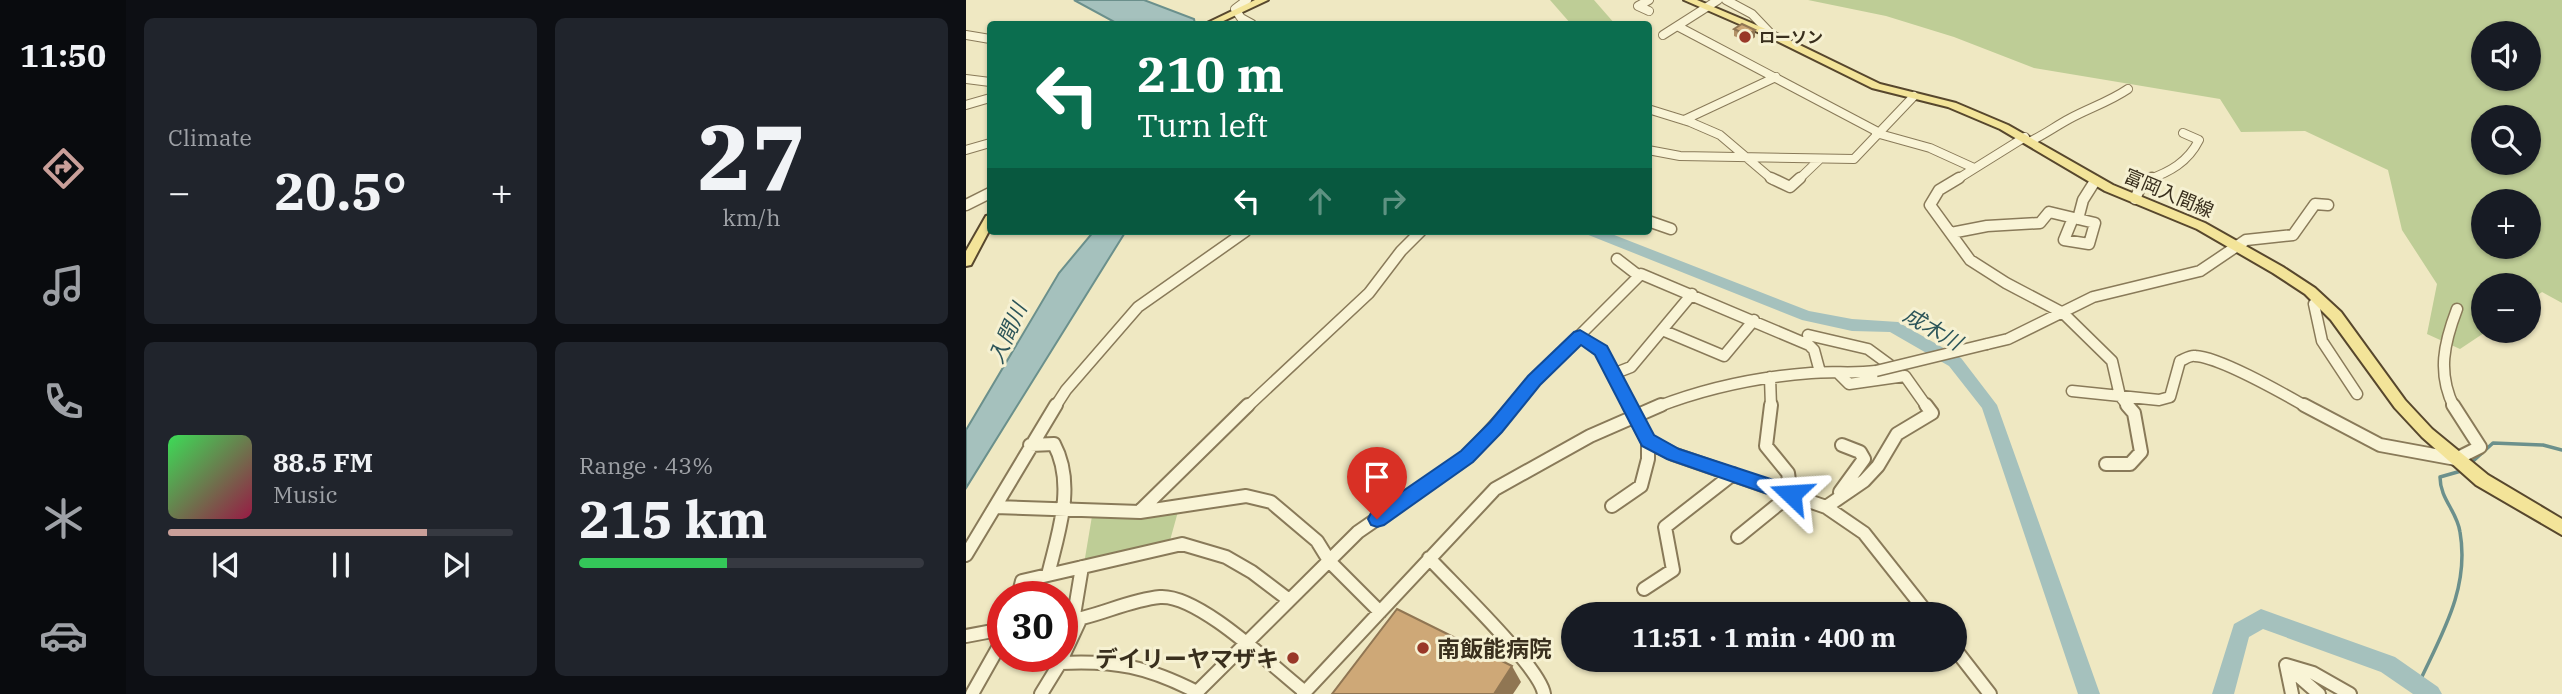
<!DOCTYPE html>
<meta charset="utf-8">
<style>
body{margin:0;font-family:"IBM Plex Serif","Noto Sans JP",serif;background:#20242c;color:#f1f3f6;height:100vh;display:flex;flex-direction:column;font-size:26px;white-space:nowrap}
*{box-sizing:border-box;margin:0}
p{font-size:23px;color:#9ea1a6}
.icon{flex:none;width:38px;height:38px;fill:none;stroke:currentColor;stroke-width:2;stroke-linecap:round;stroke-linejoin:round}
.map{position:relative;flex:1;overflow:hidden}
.side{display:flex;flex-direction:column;gap:18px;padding:18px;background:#0d0f14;width:840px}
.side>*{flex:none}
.banner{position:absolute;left:21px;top:21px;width:665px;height:214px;border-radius:7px;box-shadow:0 2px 5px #0004;background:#0b6e4f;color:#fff;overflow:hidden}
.buttons{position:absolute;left:1505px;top:21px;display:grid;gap:14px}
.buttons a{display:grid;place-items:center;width:70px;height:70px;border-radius:50%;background:#171b24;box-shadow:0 2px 5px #0004;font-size:35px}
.speed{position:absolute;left:21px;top:581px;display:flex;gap:14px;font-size:35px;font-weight:700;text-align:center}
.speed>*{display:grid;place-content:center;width:91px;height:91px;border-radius:50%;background:#171b24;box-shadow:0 2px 5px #0004;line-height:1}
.speed .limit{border:10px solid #d22;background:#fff;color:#111}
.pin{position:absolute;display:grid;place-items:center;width:60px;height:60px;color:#fff;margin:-72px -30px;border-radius:50% 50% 50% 0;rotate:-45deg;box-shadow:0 0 7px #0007}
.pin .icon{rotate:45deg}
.me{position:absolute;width:77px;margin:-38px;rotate:290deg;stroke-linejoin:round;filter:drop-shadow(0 0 5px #0008)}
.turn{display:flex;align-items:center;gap:24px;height:147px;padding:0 35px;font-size:32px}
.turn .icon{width:91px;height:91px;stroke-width:2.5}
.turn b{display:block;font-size:49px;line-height:60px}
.lanes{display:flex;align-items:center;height:66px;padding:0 35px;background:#0003;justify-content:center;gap:35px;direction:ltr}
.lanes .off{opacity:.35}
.big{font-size:52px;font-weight:700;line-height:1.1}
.side .widget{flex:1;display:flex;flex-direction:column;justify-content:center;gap:10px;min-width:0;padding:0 24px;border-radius:10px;background:#20242c}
.side .dial{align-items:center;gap:0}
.dial b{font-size:91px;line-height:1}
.song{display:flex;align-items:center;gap:21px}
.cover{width:84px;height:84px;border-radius:10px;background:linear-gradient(135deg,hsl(130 70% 55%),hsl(340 70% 35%))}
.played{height:7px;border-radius:4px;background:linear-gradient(90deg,#c99f99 75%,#363941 75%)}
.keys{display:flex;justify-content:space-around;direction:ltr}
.heat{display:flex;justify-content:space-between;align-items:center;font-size:38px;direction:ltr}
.charge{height:10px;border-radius:5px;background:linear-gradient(90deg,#34c759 43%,#363941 0)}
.side .tiles{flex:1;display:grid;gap:18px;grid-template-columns:repeat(2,1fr)}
.trip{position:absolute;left:595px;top:602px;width:406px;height:70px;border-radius:35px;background:#171b24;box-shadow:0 2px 5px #0004;font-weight:700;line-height:70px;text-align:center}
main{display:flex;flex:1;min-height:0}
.menu{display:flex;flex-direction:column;width:126px;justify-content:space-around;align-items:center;background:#090b0e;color:#9ea1a6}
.menu .icon{width:49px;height:49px}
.menu .current{color:#c99f99}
.menu b{font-size:32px;color:#f1f3f6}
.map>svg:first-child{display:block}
.green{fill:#becd96;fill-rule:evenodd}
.water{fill:#a5c1bd;stroke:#6b908c;stroke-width:2}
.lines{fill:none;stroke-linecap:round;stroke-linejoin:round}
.stream{stroke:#6b908c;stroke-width:3.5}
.river{fill:#a5c1bd;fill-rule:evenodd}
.minor-far2-casing{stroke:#897a59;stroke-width:10}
.minor-far1-casing{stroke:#897a59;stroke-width:13}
.minor-casing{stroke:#897a59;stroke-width:16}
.major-casing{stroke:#57472d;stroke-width:4}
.minor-far2{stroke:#f9f4d6;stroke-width:8}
.minor-far1{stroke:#f9f4d6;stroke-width:10}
.minor{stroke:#f9f4d6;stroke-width:12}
.major{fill:#f3e499;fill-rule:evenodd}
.minor-bridge-casing{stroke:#897a59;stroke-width:13;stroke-linecap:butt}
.minor-bridge{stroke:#f9f4d6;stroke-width:10}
.wall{fill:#b19066}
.shaded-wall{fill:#907653}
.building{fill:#cea877;stroke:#907653;stroke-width:2}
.route{fill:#1a73e8;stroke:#114b97;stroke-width:2}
.poi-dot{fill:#993828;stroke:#f6f1d2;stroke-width:2.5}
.labels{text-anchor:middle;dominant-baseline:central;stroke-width:6;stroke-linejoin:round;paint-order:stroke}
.far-poi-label{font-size:16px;font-weight:bold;fill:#392f1d;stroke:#f6f1d2;text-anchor:start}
.street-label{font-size:19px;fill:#392f1d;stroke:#f6f1d2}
.water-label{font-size:21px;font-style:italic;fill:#2c5559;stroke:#f6f1d2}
.near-poi-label{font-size:23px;font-weight:bold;fill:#392f1d;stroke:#f6f1d2;text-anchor:start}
</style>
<main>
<nav class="menu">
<b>11:50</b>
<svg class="icon current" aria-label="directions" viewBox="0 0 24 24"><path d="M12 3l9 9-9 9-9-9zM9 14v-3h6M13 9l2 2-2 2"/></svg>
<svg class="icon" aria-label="music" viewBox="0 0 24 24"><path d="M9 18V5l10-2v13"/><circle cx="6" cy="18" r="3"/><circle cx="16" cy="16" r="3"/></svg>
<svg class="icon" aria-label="phone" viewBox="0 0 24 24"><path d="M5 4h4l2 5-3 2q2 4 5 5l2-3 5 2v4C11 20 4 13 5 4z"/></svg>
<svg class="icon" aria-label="climate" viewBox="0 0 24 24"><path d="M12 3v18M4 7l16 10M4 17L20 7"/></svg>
<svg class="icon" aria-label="car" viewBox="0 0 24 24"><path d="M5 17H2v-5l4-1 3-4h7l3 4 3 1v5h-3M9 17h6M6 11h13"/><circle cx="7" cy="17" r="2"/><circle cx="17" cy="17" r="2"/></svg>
</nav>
<section class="side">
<div class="tiles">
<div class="widget"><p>Climate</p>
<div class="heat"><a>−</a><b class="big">20.5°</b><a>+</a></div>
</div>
<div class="widget dial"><b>27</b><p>km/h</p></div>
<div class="widget">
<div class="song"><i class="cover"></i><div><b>88.5 FM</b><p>Music</p></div></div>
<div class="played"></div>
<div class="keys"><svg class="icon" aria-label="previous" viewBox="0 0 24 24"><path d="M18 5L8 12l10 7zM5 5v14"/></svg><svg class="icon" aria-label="pause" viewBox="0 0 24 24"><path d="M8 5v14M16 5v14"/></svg><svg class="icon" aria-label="next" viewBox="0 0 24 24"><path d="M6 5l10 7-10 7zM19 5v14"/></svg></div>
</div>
<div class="widget"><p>Range · 43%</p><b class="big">215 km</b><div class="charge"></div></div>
</div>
</section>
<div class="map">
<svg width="1596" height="694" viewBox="0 0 1596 694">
<rect width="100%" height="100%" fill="#efe8c2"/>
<!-- green -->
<path class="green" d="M584 0H628L649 24H605Z
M842 0H1596V303L1576 292 1563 301V285H1517V331H1521L1494 349 1461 334 1471 284 1436 230 1422 170 1339 131 1275 132 1254 99 1068 68 988 37 920 16ZM1517 33H1563V79H1517ZM1517 117H1563V163H1517ZM1517 201H1563V247H1517Z
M213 508 203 544 118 564 126 516Z"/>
<!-- water -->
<path class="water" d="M108 0H178L228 19 229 24H152Z
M128 231H160L0 488V430L93 273Z"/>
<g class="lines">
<!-- stream -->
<path class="stream" d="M1505 463 1527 443 1577 445 1596 450
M1452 685C1475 635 1504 589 1494 532 1491 511 1474 499 1474 477L1495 471"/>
<!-- river -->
<path class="river" d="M618 231H638L843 311 886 319 932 322 995 358 1031 405 1134 694H1112L1016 408 983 366 924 332 886 331 836 320 620 234Z
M1295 609 1429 657 1472 687 1476 694H1447L1415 672 1297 629 1283 637 1268 694H1246L1268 624Z"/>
<defs>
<path id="minor-far2" d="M281 0 269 9 275 18 286 24
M683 0 672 6 683 11
M760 0 786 14 806 35
M713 27 912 132
M0 35 24 39
M697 35 752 0
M0 79 24 82
M0 105 24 98
M682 109 724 122 754 135 807 180
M718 120 810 77
M910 133 964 148 1008 168
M1065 141C1079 134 1090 126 1103 119 1123 108 1143 102 1162 89
M0 150 24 143
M682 150 714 156 888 159 948 96
M832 180 853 160
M990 180 1059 137
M1181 180C1204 172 1222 162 1233 140L1217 133"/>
<path id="minor-far1" d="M805 178 824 187 834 178
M993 178 973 190 964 205 1004 260 1040 283 1097 313 1146 361 1154 396 1163 407
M1169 199 1177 181 1186 178
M0 205 24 193
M1112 219 1117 200 1129 181
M682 221 705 229
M985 233 1021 226 1074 223 1083 212 1129 223 1123 244 1098 240 1107 218
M651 259 673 276
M1354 301 1348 304 1356 341 1391 394
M696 330 758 356 788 320
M842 335 902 349 932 371
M614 336 635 351 664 407
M1021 344 1042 339 1127 297 1234 271 1280 240 1327 235 1349 204 1362 205
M872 373 883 384 939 376 961 407
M647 374 665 367 726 294
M804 377 805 407
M1106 391 1193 400 1204 397 1214 361C1219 359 1224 355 1229 356 1254 357 1318 394 1341 407
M89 407 100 390 172 307 280 231
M281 407 403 293 435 251 455 231
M547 407 568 381 675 274 843 345 848 350 854 372
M691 407C740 388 792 377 845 373 867 371 888 374 910 371
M1488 407C1471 373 1478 343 1491 309"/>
<path id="minor" d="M663 405 682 441 707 454 860 507 898 533 962 614
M1338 405 1414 445 1490 459 1514 447 1487 405
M64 445 88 444C110 485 92 533 82 575
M1140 464H1164L1175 452 1168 413 1161 405
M874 492 898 459 894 452 876 445
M646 506 675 486 682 459V441
M29 507 174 512 280 496 305 502 351 541 364 562 414 612
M860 507 898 481 912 466 931 434 966 413 960 405
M175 510 282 405
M772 537 825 494 822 473 800 446 805 405
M0 555 90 405
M463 558C485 582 575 668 578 694
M678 589 707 570 699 527 767 474
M52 597 56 581 216 544 260 557 286 572 323 600
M107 621 116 567
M96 622C130 618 161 600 194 597 233 594 307 667 339 692
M0 636 37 629
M989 649 1024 694
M94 663C149 660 182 667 231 692
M1320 665 1347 673 1384 694
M1320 665 1326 694
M1322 667 1353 694
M6 694 37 639
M75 694 94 663 114 620
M229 694 392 532 501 457 548 405
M337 694 529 489 624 436 695 405"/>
<path id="major" d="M289 0H302L251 24H239Z
M718 0H731L809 33 914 84 990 103 1042 125 1147 185 1239 223 1317 267 1349 288 1375 312 1439 400 1466 429 1522 475 1596 519V535L1510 485 1456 437 1429 408 1365 320 1339 294 1307 273 1231 229 1139 191 1034 129 982 107 906 88 803 37Z
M24 215V229L5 265 0 266V251L20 216Z"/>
</defs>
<!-- minor-far2 casing -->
<use href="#minor-far2" class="minor-far2-casing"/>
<!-- minor-far1 casing -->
<use href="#minor-far1" class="minor-far1-casing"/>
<!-- minor casing -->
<use href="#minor" class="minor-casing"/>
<!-- major casing -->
<use href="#major" class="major-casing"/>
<!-- minor-far2 -->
<use href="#minor-far2" class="minor-far2"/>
<!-- minor-far1 -->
<use href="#minor-far1" class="minor-far1"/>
<!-- minor -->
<use href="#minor" class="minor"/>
<!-- major -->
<use href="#major" class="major"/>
<defs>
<path id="minor-bridge" d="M910 371 1021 344"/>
</defs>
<!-- minor-bridge casing -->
<use href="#minor-bridge" class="minor-bridge-casing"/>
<!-- minor-bridge -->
<use href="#minor-bridge" class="minor-bridge"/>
</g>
<!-- wall -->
<path class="wall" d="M768 29 789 37 782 42 768 36Z"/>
<!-- shaded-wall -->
<path class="shaded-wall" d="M789 30V37L782 42 781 35Z
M546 666 555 682 547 694H528Z"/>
<!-- building -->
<path class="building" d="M776 24 789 30 781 35 768 29Z
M431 609 546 666 528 694H366Z"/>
<!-- route -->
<path class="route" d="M614 330 641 346 688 435 713 449 832 488 834 494 832 500 825 502 701 459 676 446 629 355 615 345 574 385 536 432 507 462 418 525 411 527 405 525 402 519 405 513 495 451 524 422 562 376 608 332Z"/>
<!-- markers -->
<g class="poi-dot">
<circle cx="779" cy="37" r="7"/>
<circle cx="457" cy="648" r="7"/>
<circle cx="327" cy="658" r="7"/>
</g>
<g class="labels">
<!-- far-poi labels -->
<g class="far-poi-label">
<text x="793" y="37">ローソン</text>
</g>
<!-- street labels -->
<g class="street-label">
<text transform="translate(1203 193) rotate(23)">富岡入間線</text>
</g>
<!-- water labels -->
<g class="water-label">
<text transform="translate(967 328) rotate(30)">成木川</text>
<text transform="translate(41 333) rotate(-66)">入間川</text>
</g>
<!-- near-poi labels -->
<g class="near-poi-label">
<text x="471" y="648">南飯能病院</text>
<text x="313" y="658" text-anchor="end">デイリーヤマザキ</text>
</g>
</g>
</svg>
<div class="buttons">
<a><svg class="icon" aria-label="sound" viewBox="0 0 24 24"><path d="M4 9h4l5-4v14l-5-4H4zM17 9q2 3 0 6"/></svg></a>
<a><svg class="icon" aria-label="search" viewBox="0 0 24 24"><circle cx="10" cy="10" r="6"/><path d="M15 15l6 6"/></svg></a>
<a>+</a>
<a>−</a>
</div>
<div class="speed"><div class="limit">30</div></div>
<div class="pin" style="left:411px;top:519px;background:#d93025"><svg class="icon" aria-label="arrive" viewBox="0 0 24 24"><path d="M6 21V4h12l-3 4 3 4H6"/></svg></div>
<svg class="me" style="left:825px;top:494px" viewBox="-20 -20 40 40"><path d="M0-17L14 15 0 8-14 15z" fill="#1a73e8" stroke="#fff" stroke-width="4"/></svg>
<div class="trip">11:51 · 1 min · 400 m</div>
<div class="banner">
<div class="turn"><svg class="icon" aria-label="left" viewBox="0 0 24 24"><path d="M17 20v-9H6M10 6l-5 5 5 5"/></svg><div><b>210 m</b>Turn left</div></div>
<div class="lanes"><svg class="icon" aria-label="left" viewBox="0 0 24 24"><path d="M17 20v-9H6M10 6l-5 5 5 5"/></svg><svg class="icon off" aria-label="ahead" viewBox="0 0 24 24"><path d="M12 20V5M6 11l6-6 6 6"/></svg><svg class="icon off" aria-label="right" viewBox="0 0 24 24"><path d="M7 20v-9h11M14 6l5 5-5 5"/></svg></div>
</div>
</div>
</main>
